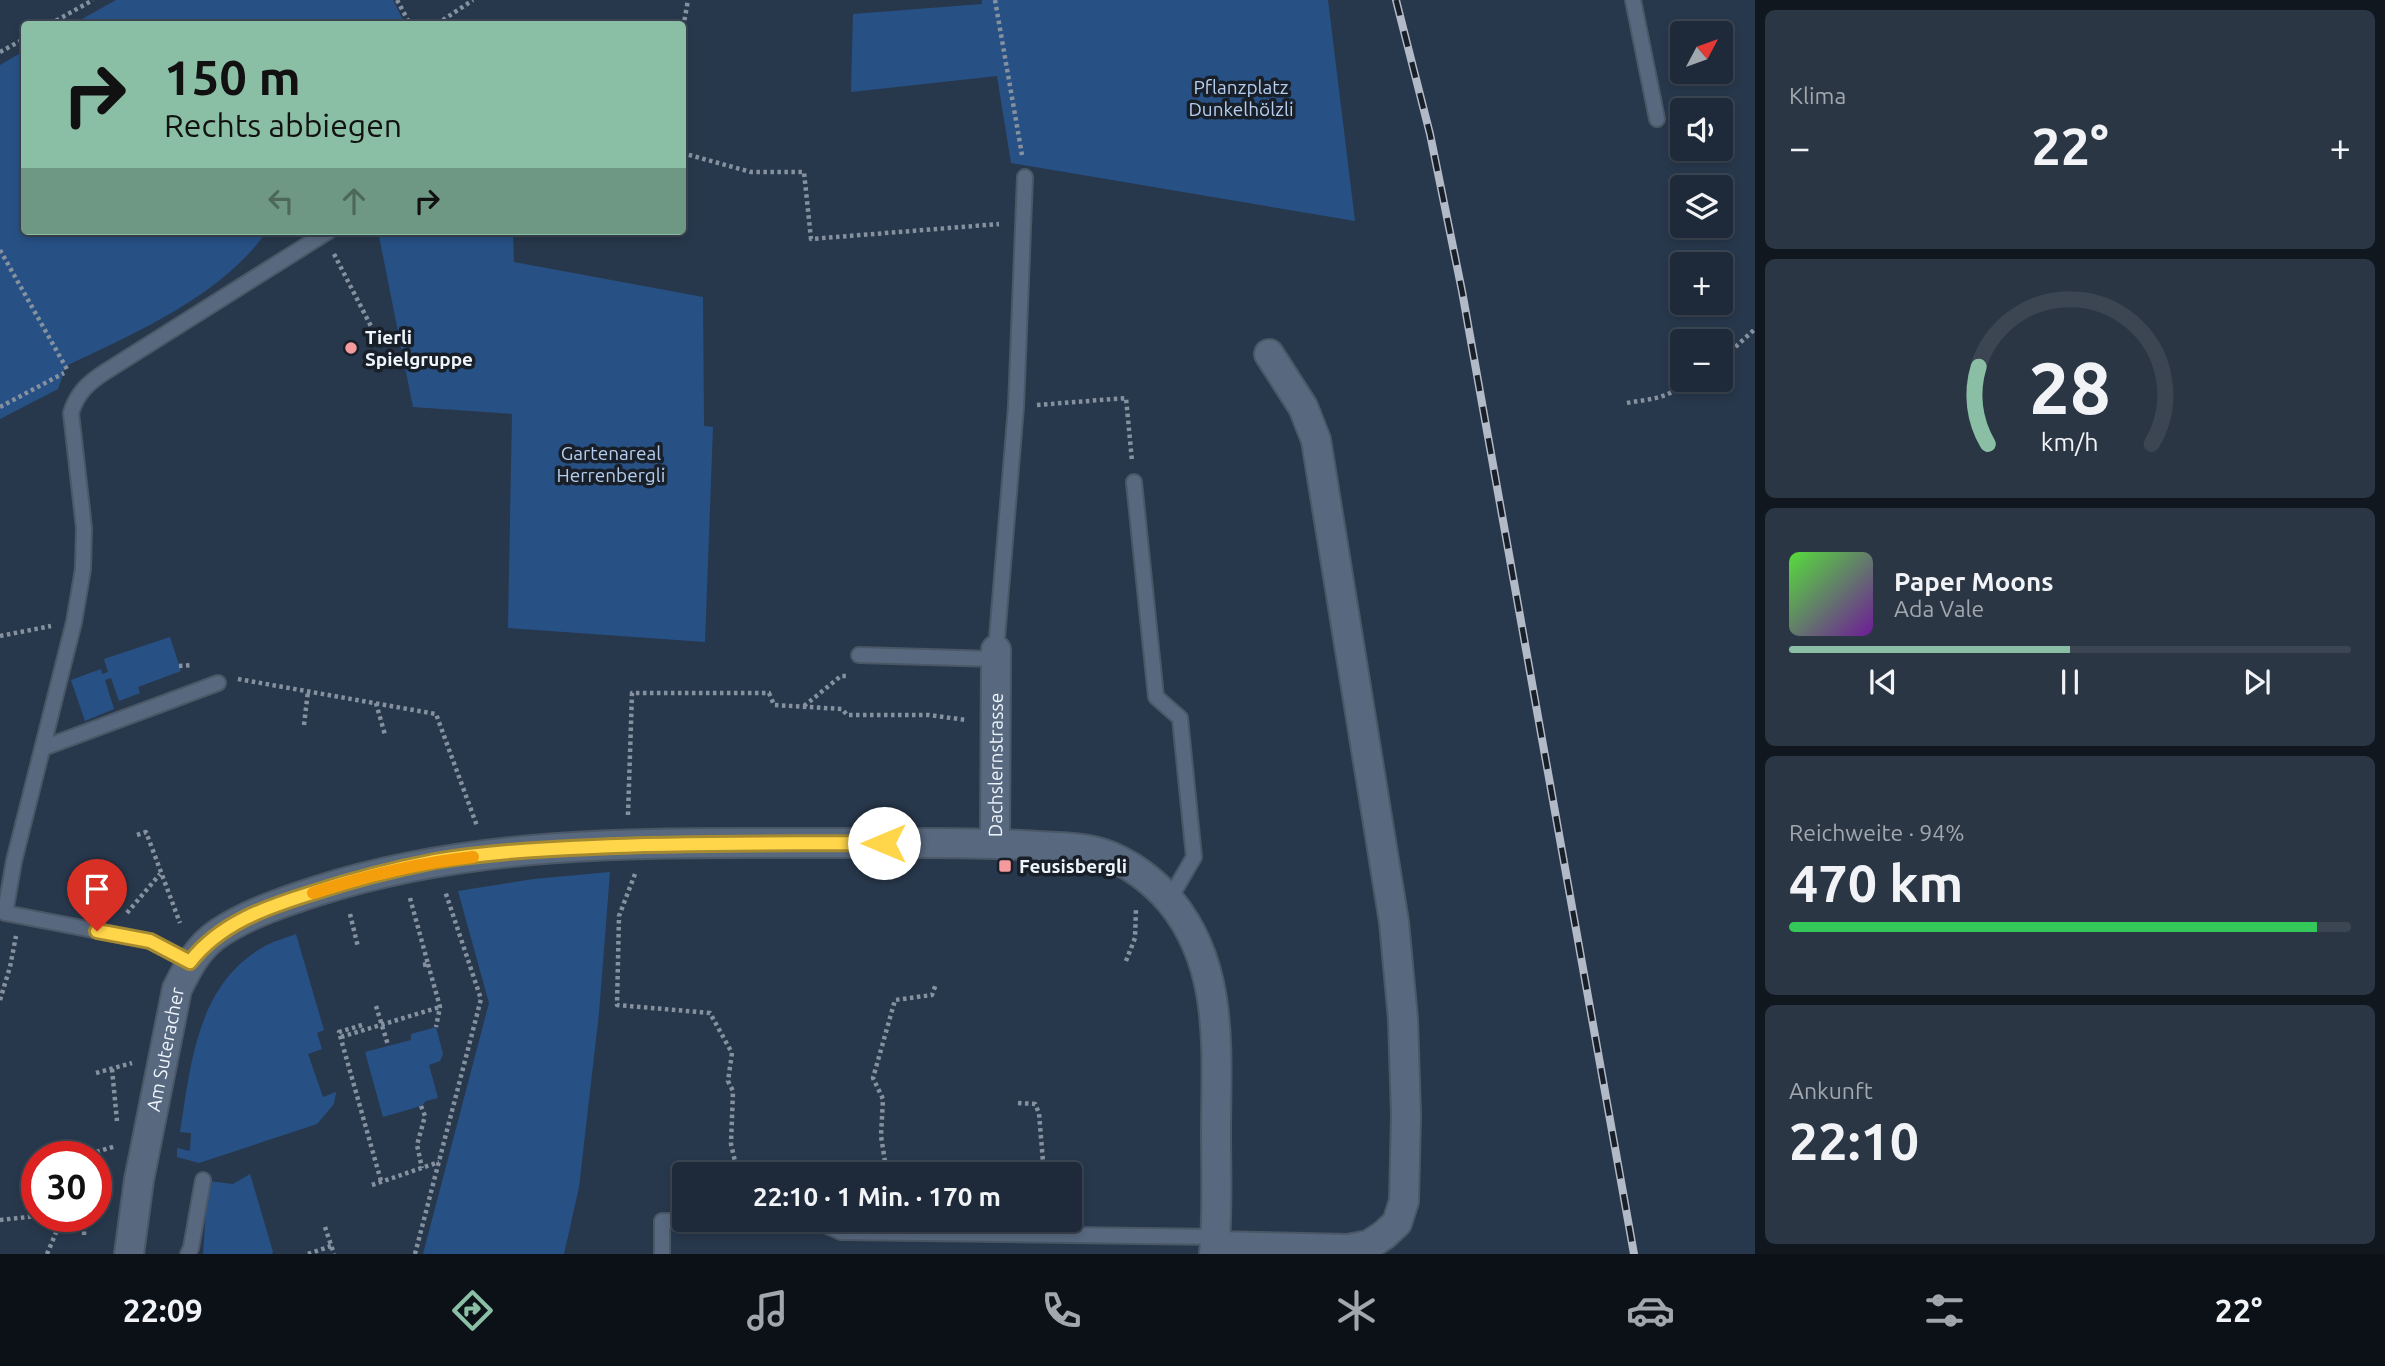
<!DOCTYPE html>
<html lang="de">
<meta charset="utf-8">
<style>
body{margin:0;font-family:Ubuntu,sans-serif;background:#2b3644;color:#f1f3f6;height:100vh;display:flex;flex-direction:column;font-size:26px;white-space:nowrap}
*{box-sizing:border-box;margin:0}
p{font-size:23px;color:#a1a7ae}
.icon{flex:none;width:38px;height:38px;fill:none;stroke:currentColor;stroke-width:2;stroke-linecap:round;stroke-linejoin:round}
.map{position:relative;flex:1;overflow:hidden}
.details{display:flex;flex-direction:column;gap:10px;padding:10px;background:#10171f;width:630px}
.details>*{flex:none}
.guide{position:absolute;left:21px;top:21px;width:665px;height:214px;border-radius:7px;box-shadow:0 4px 10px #0003,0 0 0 2px #3c4653;background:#8abfa5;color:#111;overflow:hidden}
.needle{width:46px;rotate:49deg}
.fabs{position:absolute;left:1670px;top:21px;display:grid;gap:14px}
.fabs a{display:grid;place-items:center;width:63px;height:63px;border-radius:7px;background:#1e2a39;box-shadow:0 4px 10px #0003,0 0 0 2px #3c4653;font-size:35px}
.speed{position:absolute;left:21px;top:1141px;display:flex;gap:14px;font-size:35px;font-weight:700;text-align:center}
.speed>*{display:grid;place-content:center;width:91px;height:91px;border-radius:50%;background:#1e2a39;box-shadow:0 4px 10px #0003,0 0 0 2px #3c4653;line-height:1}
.speed .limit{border:10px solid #d22;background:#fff;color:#111}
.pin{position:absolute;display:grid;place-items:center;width:60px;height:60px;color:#fff;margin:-72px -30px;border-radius:50% 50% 50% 0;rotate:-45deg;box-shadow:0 0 7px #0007}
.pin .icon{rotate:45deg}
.me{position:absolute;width:77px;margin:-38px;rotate:270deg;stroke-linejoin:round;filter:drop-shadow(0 0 5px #0008)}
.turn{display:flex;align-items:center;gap:24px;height:147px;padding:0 28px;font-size:32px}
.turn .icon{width:91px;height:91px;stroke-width:2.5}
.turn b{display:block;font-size:49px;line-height:60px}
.lanes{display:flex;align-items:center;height:66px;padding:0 28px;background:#0003;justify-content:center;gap:35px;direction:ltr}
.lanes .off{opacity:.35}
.big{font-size:52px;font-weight:700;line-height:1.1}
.details .widget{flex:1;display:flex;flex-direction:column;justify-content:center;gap:10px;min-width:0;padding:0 24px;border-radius:10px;background:#2b3644}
.details .dial{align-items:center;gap:0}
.dial svg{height:182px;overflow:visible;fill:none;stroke:#3c4653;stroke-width:7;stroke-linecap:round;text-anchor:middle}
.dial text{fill:#f1f3f6;stroke:none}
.song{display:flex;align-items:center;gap:21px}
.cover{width:84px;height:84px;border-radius:10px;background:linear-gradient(135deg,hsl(110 70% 55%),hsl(280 70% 35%))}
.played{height:7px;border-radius:4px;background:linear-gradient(90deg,#8abfa5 50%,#3c4653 50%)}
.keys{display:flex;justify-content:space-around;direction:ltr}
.heat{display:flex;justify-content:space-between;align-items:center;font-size:38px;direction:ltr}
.charge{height:10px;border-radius:5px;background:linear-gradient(90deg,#34c759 94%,#3c4653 0)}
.trip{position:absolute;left:672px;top:1162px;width:410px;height:70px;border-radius:7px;background:#1e2a39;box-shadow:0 4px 10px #0003,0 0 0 2px #3c4653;font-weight:700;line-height:70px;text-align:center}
.dock{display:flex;height:112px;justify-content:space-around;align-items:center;background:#0c1117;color:#a1a7ae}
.dock .icon{width:49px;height:49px}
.dock .selected{color:#8abfa5}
.dock b{font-size:32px;color:#f1f3f6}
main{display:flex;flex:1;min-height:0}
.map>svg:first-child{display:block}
.green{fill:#275185}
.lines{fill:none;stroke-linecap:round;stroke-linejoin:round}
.lane-casing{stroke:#4a5766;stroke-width:18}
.street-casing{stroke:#4a5766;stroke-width:32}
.path{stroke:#85919f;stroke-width:4.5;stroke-dasharray:3.5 3.5;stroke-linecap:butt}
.lane{stroke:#58697f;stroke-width:14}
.street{stroke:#58697f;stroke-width:28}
.rail-casing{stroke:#b1bac6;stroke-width:8}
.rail{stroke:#181f28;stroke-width:5;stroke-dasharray:16;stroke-linecap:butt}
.route-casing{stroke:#a68a30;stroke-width:18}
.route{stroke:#ffd54a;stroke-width:12}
.slow{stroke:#f59e0b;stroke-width:12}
.poi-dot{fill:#f59b9e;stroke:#181f28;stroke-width:2.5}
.labels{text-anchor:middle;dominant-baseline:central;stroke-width:7;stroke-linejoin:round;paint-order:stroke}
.park-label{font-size:19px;fill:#b5ceef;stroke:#181f28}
.poi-label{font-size:19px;font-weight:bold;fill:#eff5fd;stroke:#181f28;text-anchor:start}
.street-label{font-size:19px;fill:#eff5fd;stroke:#181f28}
</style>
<main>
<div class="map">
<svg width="1755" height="1254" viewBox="0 0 1755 1254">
<rect width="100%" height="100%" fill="#28384c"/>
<!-- green -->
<path class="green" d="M116 0H393L405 24H73Z
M982 0H1328L1355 221 1011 163 997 76 851 92 853 14 982 4Z
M24 51V231H267C222 296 135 333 66 366L58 389 0 419V65Z
M378 231H513L514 262 703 297 704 426 713 427 705 642 508 628 512 414 413 407Z
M170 637 181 671 138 687 140 693 119 701 111 678 105 680 114 709 85 721 71 680 101 669 102 674 108 672 104 659Z
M610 872 599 1013 579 1187 564 1254H423L489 1003 458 891 534 879Z
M296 934 324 1030 317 1033 322 1049 308 1054 323 1097 336 1092 334 1104 317 1124 199 1163 177 1157V1148L190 1151 191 1133 180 1132C191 1063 197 984 265 946 274 941 286 938 296 934Z
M436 1027 443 1054 440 1061 429 1065 438 1098 426 1101 421 1106 383 1117 365 1052 411 1040V1034Z
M250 1174 273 1252 271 1254H203L208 1181 233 1184Z"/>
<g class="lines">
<defs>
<path id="lane" d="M1633 0 1657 119
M1134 482 1156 697 1180 718 1194 857 1169 900
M996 650 1016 407 1025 177
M859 655 995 659
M43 748 218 683
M190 962 150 941 5 913 14 861 74 622 83 569 84 528 71 413C77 393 88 383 105 372L329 231
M188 1254 191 1248 203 1180
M662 1254V1221H816L841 1232 1216 1237"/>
<g id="street">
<path id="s1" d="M995 842 996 650"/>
<path d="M1215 1246 1348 1249 1369 1245 1384 1235 1397 1223 1404 1201 1406 1115 1403 1019 1394 922 1316 440 1303 407 1269 354"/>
<path id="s2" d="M129 1254 139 1180 177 989C188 967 198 947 219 933 248 914 283 902 317 891 494 834 683 844 867 843 924 843 981 842 1038 846 1058 847 1082 847 1101 853 1127 861 1154 881 1171 902 1225 968 1216 1052 1216 1133 1216 1173 1218 1214 1214 1254"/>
</g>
</defs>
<!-- lane casing -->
<use href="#lane" class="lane-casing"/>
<!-- street casing -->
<use href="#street" class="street-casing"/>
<!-- path -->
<path class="path" d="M397 0 410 24
M995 0 1022 155
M50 24 93 0
M437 24 473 0
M682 34 688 0
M0 52 24 39
M682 153 751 172H804L811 239 999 224
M0 250 68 371
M334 254 376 336
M1720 361 1755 329
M1627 403C1648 399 1672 399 1685 380
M1037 405 1126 398 1132 461
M0 407 64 373
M0 636 51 626
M179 666 193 665
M238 679 436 714 477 826
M376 703 385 735
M804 706 841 676H847
M304 725 308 691
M628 815 632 693H769L774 705 842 709 847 715H929L966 720
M137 835 146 832 180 923
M635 874 619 916 617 1005 710 1013 732 1053 728 1081 733 1091 731 1144 738 1174
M410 898 428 964 423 965
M127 913 160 874
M350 914 358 947
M1126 961 1135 938 1136 909
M428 964 440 1007 436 1027
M0 1000 10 967 16 936
M376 1006 388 1045
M362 1025 339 1032 381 1181
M341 1037 440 1007
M112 1069 117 1121
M96 1073 132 1063
M1018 1103 1035 1104 1039 1113 1044 1174
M421 1106 425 1116 417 1145 422 1168
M83 1156 116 1146
M882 1174 886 1168 881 1136 883 1099 873 1078 895 1000 932 995 936 984
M372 1185 439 1162
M0 1220 37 1216
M325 1227 334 1254
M84 1235 85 1216
M47 1254 63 1216
M308 1254 331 1246
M415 1254 481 999 445 891"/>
<!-- lane -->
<use href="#lane" class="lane"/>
<!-- street -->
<use href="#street" class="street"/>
<defs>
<path id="rail" d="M1396 0 1430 134 1462 291 1634 1254"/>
</defs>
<!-- rail casing -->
<use href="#rail" class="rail-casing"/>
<!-- rail -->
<use href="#rail" class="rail"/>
</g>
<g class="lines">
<defs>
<path id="route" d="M97 931 150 941 190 962C220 923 267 907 312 893 352 880 394 869 435 861 487 852 541 849 593 847 690 842 787 844 884 843"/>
</defs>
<!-- route casing -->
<use href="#route" class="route-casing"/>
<!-- route -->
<use href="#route" class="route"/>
<!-- slow -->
<path class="slow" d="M313 893C365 876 418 863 473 857"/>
</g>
<!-- markers -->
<g class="poi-dot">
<circle cx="351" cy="348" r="7"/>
<rect x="998" y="859" width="14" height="14" rx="3.5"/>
</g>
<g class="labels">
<!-- park labels -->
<g class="park-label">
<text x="1241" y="87">Pflanzplatz<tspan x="1241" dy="22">Dunkelhölzli</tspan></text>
<text x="611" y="453">Gartenareal<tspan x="611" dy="22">Herrenbergli</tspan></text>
</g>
<!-- poi labels -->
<g class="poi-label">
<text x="365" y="337">Tierli<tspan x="365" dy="22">Spielgruppe</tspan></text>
<text x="1019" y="866">Feusisbergli</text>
</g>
<!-- street labels -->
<g class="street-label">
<text stroke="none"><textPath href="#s1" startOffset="77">Dachslernstrasse</textPath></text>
<text stroke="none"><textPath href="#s2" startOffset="208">Am Suteracher</textPath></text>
</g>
</g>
</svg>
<div class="fabs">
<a><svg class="needle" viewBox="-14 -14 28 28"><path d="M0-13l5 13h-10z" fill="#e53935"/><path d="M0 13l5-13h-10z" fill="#a1a7ae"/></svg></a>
<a><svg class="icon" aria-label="sound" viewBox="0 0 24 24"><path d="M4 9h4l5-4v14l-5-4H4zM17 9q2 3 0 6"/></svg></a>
<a><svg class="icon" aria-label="layers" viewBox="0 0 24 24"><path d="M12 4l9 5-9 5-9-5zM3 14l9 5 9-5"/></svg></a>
<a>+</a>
<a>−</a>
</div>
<div class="speed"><div class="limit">30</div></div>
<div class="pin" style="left:97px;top:931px;background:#d93025"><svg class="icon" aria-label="arrive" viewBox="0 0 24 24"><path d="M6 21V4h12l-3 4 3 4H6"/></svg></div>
<svg class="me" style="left:884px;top:843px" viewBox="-20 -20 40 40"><circle r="19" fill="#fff"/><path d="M0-13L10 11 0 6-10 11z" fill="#ffd54a"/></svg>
<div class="trip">22:10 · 1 Min. · 170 m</div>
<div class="guide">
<div class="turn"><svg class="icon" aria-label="right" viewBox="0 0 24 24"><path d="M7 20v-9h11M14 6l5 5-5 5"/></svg><div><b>150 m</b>Rechts abbiegen</div></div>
<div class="lanes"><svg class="icon off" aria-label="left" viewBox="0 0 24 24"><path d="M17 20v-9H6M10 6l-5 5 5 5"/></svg><svg class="icon off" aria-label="ahead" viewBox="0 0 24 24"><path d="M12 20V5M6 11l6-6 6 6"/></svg><svg class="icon" aria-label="right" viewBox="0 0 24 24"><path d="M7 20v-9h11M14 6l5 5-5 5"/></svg></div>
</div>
</div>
<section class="details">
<div class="widget"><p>Klima</p>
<div class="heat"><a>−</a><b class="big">22°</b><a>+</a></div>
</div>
<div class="widget dial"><svg viewBox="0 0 100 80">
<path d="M14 69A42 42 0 1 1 86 69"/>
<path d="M14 69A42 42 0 0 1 10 35" stroke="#8abfa5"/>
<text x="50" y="56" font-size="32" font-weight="700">28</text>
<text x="50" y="72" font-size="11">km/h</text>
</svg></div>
<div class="widget">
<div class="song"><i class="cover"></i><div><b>Paper Moons</b><p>Ada Vale</p></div></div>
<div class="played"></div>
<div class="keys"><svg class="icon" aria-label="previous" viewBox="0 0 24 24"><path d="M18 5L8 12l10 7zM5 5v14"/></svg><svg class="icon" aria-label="pause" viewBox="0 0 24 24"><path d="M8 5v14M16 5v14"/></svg><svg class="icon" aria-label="next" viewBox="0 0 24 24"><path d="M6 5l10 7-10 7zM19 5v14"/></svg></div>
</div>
<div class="widget"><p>Reichweite · 94%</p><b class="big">470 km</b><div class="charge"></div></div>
<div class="widget"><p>Ankunft</p><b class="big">22:10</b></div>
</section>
</main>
<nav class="dock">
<b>22:09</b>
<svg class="icon selected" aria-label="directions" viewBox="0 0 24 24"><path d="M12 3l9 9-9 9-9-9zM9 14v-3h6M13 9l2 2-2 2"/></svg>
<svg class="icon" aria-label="music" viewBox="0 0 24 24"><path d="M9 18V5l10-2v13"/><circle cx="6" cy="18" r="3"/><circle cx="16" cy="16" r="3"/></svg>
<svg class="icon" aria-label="phone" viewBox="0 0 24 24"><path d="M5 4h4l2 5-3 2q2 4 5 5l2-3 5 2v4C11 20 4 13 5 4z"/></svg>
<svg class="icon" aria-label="climate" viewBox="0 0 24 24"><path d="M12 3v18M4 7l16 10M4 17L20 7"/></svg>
<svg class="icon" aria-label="car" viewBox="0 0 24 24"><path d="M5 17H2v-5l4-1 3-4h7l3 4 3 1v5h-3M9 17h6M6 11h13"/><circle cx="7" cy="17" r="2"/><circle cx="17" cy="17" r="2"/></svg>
<svg class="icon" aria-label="filters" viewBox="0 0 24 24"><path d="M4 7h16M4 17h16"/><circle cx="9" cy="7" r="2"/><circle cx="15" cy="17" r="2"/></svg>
<b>22°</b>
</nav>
